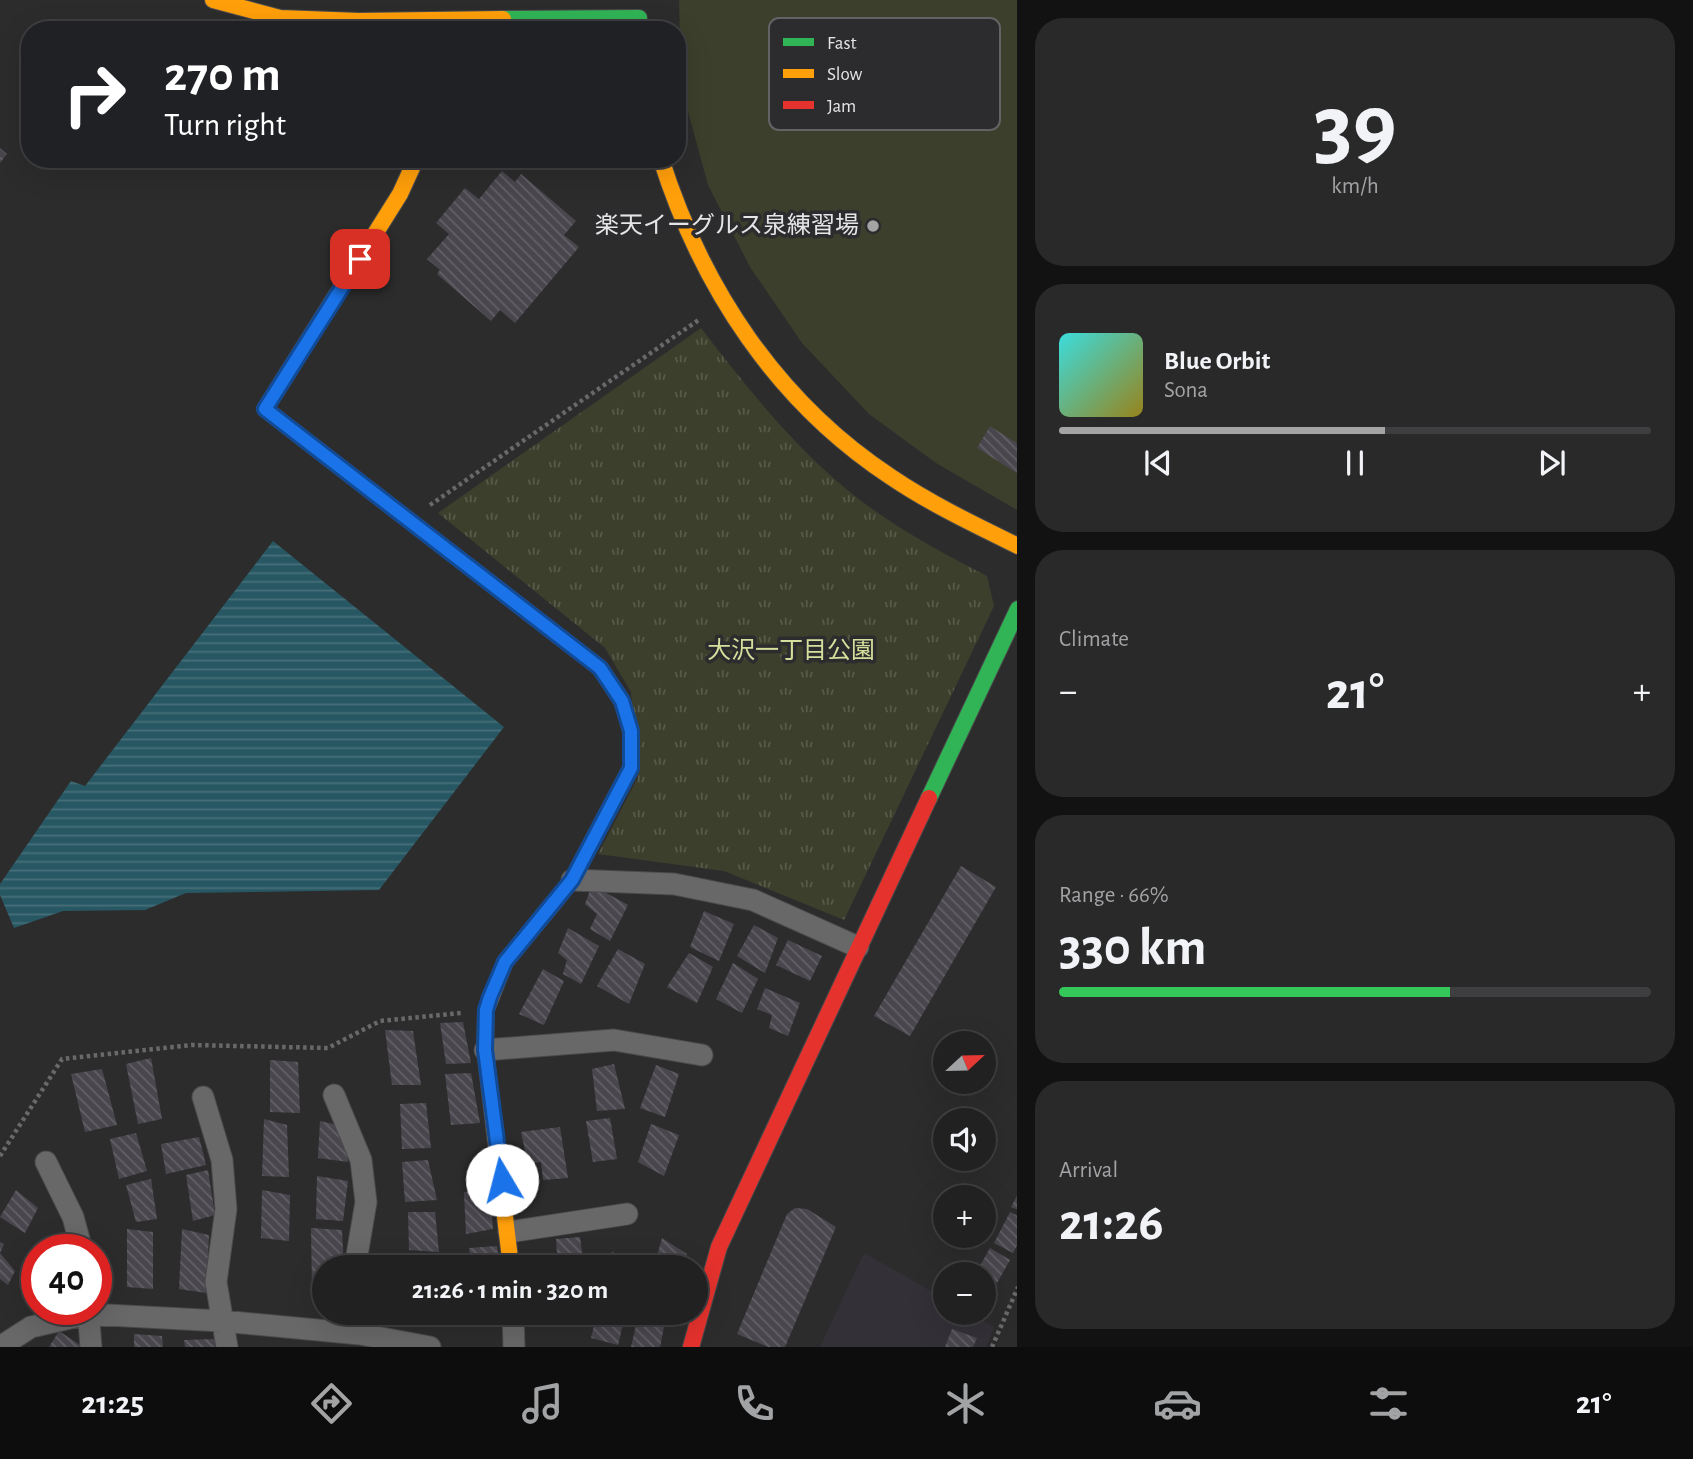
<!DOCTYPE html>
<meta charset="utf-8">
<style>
body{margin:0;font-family:"Alegreya Sans","Noto Sans JP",sans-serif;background:#29292a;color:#f1f3f6;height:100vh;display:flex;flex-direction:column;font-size:26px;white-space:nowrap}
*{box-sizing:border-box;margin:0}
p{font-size:23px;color:#a2a3a5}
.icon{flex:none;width:38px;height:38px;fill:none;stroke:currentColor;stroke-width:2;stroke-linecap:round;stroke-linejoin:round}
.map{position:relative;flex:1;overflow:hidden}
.panel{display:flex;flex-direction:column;gap:18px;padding:18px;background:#121213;width:676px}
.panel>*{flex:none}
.banner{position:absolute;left:21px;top:21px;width:665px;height:147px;border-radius:28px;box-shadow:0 7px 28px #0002,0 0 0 2px #3e3e40;background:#202124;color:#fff;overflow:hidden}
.needle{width:46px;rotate:68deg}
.tools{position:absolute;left:933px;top:1031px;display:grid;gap:14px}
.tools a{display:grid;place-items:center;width:63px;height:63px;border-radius:50%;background:#212122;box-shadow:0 7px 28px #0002,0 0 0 2px #3e3e40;font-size:35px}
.speed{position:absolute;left:21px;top:1234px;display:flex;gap:14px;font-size:35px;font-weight:700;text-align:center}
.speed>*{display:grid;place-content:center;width:91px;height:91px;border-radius:50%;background:#212122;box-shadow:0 7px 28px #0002,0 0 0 2px #3e3e40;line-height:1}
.speed .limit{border:10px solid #d22;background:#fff;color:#111}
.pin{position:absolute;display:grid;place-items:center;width:60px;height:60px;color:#fff;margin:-30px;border-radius:14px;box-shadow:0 4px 10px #0006}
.me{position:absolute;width:77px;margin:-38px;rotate:352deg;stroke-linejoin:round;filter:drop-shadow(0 0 5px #0008)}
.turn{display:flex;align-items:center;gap:24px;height:147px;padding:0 28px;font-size:32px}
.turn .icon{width:91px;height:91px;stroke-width:2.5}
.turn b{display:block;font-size:49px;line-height:60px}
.big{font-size:52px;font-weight:700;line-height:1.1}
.panel .widget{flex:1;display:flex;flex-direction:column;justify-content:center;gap:10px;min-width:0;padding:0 24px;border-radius:28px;background:#29292a}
.panel .dial{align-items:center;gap:0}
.dial b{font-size:91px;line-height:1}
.song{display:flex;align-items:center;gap:21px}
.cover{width:84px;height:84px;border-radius:10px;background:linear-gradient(135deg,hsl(180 70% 55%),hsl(50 70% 35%))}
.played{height:7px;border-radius:4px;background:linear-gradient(90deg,#a4a4a5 55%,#3e3e40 55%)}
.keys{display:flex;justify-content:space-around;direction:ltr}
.heat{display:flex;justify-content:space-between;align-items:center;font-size:38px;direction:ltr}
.charge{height:10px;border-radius:5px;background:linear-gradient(90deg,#34c759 66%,#3e3e40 0)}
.trip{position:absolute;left:312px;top:1255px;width:396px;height:70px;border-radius:35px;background:#212122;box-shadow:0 7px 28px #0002,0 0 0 2px #3e3e40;font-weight:700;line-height:70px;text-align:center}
.tab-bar{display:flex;height:112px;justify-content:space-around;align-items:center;background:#0d0d0e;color:#a2a3a5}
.tab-bar .icon{width:49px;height:49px}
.tab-bar .active{color:#a4a4a5}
.tab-bar b{font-size:32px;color:#f1f3f6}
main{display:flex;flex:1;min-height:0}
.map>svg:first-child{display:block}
.built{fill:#343038}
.grass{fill:#3c3f2b}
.park{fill:url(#park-tufts)}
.water{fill:url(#water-rules)}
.building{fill:url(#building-back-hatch)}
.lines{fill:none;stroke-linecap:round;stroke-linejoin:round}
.street-casing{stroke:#4b4a4c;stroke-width:23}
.fast-casing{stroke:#4b4a4c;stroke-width:18}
.slow-casing{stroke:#4b4a4c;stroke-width:18}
.jam-casing{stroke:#4b4a4c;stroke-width:18}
.path{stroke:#69686a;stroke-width:4.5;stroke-dasharray:3.5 3.5;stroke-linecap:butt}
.street{stroke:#686869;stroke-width:21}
.fast{stroke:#30b455;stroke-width:16}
.slow{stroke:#ff9f0a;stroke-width:16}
.jam{stroke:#e5322d;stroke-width:16}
.route-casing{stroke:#114b97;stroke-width:18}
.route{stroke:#1a73e8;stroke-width:12}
.poi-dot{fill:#a4a4a5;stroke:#2c2b2e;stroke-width:2.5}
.labels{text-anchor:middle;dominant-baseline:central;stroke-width:7;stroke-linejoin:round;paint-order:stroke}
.poi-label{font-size:24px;fill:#e5e4e6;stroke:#2c2b2e;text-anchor:end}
.park-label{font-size:24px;fill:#d4df9b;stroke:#2c2b2e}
.key{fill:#2c2b2e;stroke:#646265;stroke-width:2}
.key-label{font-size:19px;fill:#e5e4e6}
</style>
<main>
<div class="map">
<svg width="1018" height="1347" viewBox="0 0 1018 1347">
<defs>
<pattern id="park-tufts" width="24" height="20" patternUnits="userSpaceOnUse" patternTransform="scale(1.75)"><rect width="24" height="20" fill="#3c3f2b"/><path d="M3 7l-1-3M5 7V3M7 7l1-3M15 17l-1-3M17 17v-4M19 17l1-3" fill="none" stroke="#585b4a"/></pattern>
<pattern id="water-rules" width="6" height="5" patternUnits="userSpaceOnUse" patternTransform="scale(1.75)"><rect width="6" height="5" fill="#275763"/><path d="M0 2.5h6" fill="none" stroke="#466f79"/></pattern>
<pattern id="building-back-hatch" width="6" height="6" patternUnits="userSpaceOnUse" patternTransform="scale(1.75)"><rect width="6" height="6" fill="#49464d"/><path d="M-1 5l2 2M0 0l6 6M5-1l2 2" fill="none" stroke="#636167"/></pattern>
</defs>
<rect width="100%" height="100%" fill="#2c2c2d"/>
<!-- built -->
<path class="built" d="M864 1253 945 1299V1312L968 1313 994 1327 986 1347H820Z"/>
<!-- grass -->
<path class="grass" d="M679 0H1017V510L936 463 869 414 802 343 750 267 708 185 681 86Z"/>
<!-- park -->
<path class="park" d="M701 328C745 385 790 442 845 488 888 524 937 550 987 576L994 606 844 920 724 871 598 854 638 777 631 692 605 648 438 513Z"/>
<!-- water -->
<path class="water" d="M273 541 504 727 379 890 186 893 145 910 63 911 14 928 0 895V884L71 781 85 786Z"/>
<!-- building -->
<path class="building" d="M0 148 7 154 0 163Z
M502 171 515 182 521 174 576 221 564 235 579 247 515 323 500 310 491 321 437 274 440 270 427 259 449 234 436 223 465 188 479 199Z
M990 426 1018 444V474L977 448Z
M961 866 996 887 910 1036 874 1016Z
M592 885 628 905 610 941 590 929 597 914 585 904Z
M704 911 734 924 719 961 690 947Z
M754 925 778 938 765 973 737 956Z
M568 928 599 946 581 984 563 974 567 960 558 953Z
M788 940 822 956 810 981 776 965Z
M618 949 645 964 629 1004 597 986Z
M689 953 713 967 697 1003 667 987Z
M733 963 758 979 742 1013 716 999Z
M543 969 564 981 544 1025 519 1014Z
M765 988 800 1003 788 1036 769 1028 772 1015 757 1009Z
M463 1022 471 1063 446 1064 440 1023Z
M385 1030 413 1031 421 1085H392Z
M151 1058 162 1119 138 1124 126 1064Z
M270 1060 298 1062 300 1113 270 1112Z
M614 1064 625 1109 597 1111 592 1069Z
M656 1065 679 1074 665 1117 640 1108Z
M102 1069 117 1125 85 1132 71 1074Z
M471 1073 480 1123 451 1125 445 1074Z
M426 1103 431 1148 402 1149 400 1104Z
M610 1118 617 1159 593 1162 586 1121Z
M264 1119 287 1125 289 1177 262 1176Z
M320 1121 338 1125 339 1138 347 1143 348 1162 318 1158Z
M651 1124 679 1135 664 1176 638 1162Z
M560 1127 568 1178 543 1180 541 1162 528 1164 521 1132Z
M136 1133 147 1171 119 1179 110 1139Z
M199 1137 206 1165 166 1174 161 1144Z
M428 1160 437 1200 405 1202 402 1162Z
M208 1170 215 1215 193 1221 186 1175Z
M317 1176 348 1181 343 1221 316 1219Z
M151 1179 157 1219 136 1222 126 1185Z
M16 1190 38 1208 25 1233 0 1217Z
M262 1190 290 1195 289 1241 261 1238Z
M490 1190 493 1229 466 1234 464 1192Z
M1018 1194V1210L1011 1207Z
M795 1208 807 1209 836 1227 785 1347H768L737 1334 787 1214Z
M408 1212H435L439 1252 409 1250Z
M1010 1212 1018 1216V1244L1013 1253 994 1243Z
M311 1228 342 1230 344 1267H324V1288H312Z
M127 1229 153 1232V1289L127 1287Z
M182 1229 209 1235 206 1293 179 1289Z
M580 1237 584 1267H558L556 1239Z
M662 1238 687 1254 683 1267H654Z
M0 1242 4 1244 0 1253 15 1271 8 1285 0 1279Z
M497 1246 501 1267H472L469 1248Z
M44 1247H67L68 1250H44Z
M990 1248 1010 1260 997 1283 977 1271Z
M612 1252 639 1262 638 1267H609Z
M396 1261 429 1262V1267H396Z
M549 1312H579L578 1325 549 1317Z
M597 1312H626L618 1345 591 1338Z
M639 1312 666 1317 660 1347H631Z
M952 1329 977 1338 973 1347H945Z
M59 1331 83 1347H49Z
M134 1334 162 1336 163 1347H134Z
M215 1339 216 1347H185L184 1340Z"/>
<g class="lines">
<defs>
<path id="street" d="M572 880 674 884 753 900 858 947
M485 1050 614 1040 702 1055
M334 1095 361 1160 366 1202 355 1267
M203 1097 222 1160 226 1209 216 1282 227 1347
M46 1162 73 1217 82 1250
M509 1232 627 1214
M88 1309 91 1347
M513 1312 514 1347
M0 1347 31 1327 88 1314 222 1321 360 1334 430 1347"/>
<path id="fast" d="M503 19 639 18
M929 798 1018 609"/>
<path id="slow" d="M213 0 280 18 359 21 503 19
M661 159C702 288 777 402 891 477 931 504 975 525 1018 546
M402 515 265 409 400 194 416 159
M511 1267 485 1050 486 1010 505 962 556 900"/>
<path id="jam" d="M402 515 600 668 622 701 631 731V768L572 880 556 900
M691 1347 719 1247 929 798"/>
</defs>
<!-- street casing -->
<use href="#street" class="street-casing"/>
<!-- fast casing -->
<use href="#fast" class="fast-casing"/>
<!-- slow casing -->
<use href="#slow" class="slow-casing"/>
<!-- jam casing -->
<use href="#jam" class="jam-casing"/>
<!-- path -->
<path class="path" d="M430 505 700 319
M0 1156 62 1059 192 1045 328 1048 380 1021 461 1013
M992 1347 1018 1287"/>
<!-- street -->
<use href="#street" class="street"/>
<!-- fast -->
<use href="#fast" class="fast"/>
<!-- slow -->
<use href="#slow" class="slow"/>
<!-- jam -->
<use href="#jam" class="jam"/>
</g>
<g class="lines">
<defs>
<path id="route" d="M360 259 265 409 600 668 622 701 631 731V768L572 880 505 962 490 997 486 1010 485 1050 502 1180"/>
</defs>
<!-- route casing -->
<use href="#route" class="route-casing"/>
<!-- route -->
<use href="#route" class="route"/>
</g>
<!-- markers -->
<circle class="poi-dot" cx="873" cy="226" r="7"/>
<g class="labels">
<!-- poi labels -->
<g class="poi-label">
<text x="859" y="226">楽天イーグルス泉練習場</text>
</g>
<!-- park labels -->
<g class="park-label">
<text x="791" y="651">大沢一丁目公園</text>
</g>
</g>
<!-- legend -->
<rect x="769" y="18" width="231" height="112" rx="10" class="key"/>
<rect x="783" y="38" width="31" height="8" fill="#30b455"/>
<rect x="783" y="69" width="31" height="9" fill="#ff9f0a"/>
<rect x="783" y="101" width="31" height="8" fill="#e5322d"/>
<g class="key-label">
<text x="827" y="49">Fast</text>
<text x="827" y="80">Slow</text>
<text x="827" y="112">Jam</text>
</g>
</svg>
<div class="tools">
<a><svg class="needle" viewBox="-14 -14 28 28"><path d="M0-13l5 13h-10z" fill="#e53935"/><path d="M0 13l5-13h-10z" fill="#a2a3a5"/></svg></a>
<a><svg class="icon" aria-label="sound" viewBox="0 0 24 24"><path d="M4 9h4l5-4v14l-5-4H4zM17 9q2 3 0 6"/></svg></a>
<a>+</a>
<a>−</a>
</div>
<div class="speed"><div class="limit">40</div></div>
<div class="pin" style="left:360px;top:259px;background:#d93025"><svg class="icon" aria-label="arrive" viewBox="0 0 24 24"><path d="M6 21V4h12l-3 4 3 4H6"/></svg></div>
<svg class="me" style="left:502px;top:1180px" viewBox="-20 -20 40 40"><circle r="19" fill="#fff"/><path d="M0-13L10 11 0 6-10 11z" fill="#1a73e8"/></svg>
<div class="trip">21:26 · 1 min · 320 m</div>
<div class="banner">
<div class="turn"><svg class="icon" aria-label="right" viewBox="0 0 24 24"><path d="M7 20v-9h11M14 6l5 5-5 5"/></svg><div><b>270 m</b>Turn right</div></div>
</div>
</div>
<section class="panel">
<div class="widget dial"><b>39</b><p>km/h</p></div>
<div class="widget">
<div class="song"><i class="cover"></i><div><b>Blue Orbit</b><p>Sona</p></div></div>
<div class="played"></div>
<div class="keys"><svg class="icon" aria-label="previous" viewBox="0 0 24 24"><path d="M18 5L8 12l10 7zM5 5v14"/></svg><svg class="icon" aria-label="pause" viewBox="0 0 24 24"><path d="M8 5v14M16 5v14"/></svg><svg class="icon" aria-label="next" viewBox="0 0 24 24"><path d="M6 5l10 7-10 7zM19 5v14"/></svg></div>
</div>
<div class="widget"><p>Climate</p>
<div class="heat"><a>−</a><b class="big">21°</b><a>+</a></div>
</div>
<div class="widget"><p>Range · 66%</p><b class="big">330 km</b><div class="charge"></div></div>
<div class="widget"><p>Arrival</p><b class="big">21:26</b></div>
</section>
</main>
<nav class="tab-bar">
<b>21:25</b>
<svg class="icon active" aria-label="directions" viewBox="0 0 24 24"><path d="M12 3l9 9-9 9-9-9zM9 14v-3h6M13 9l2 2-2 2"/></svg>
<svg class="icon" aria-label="music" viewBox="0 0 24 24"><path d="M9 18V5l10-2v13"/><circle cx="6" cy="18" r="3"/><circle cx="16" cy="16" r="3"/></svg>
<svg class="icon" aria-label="phone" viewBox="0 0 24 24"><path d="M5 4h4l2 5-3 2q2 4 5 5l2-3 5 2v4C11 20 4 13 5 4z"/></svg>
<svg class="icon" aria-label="climate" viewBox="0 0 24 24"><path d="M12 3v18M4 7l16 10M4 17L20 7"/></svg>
<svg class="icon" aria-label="car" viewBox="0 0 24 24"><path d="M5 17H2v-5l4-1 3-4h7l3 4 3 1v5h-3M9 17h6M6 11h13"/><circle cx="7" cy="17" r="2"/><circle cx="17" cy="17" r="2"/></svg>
<svg class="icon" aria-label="filters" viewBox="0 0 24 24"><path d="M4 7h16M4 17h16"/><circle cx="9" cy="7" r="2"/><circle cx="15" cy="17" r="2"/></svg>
<b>21°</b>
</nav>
